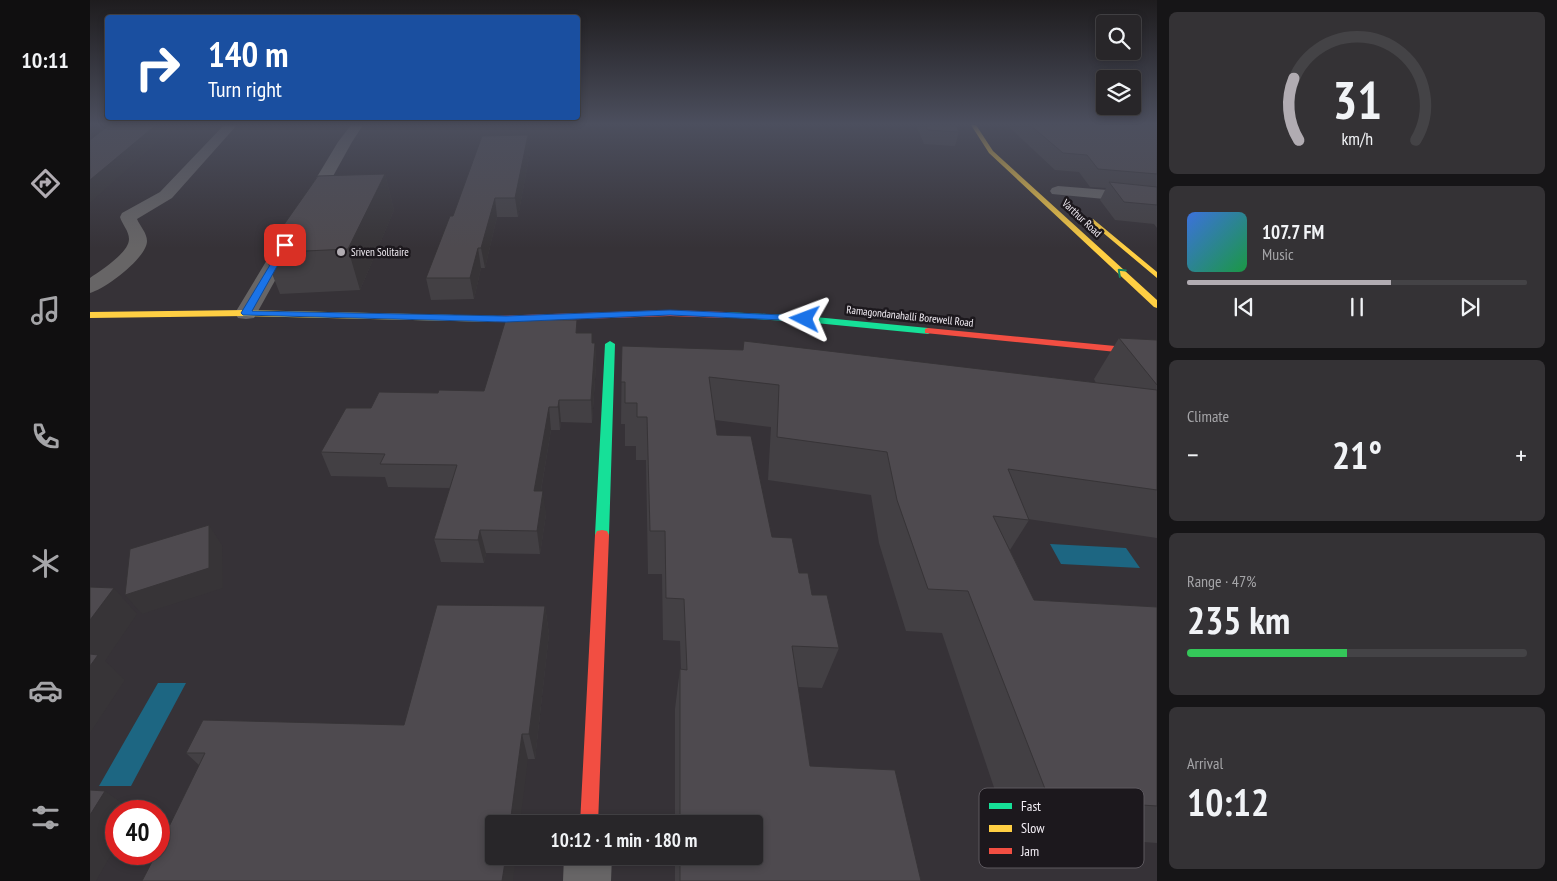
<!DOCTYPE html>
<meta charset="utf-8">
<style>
body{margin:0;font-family:"PT Sans Narrow",sans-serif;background:#343235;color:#f1f3f6;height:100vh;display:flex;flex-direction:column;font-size:19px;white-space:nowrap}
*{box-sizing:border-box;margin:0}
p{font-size:16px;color:#a5a5a8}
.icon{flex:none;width:28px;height:28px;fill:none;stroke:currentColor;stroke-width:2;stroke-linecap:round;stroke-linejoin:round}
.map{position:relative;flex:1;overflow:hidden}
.drawer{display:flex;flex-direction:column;gap:12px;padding:12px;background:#161517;width:400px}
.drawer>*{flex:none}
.top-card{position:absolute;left:15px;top:15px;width:475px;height:105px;border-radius:5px;box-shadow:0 2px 8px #0003,0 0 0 1px #444346;background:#1a4fa0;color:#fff;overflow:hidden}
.fabs{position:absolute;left:1006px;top:15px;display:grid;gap:10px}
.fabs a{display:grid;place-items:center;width:45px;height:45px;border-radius:5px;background:#282629;box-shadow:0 2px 8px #0003,0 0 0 1px #444346;font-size:25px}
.speed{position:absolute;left:15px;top:800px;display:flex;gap:10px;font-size:25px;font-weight:700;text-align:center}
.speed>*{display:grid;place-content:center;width:65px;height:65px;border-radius:50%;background:#282629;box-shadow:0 2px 8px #0003,0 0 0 1px #444346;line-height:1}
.speed .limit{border:8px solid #d22;background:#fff;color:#111}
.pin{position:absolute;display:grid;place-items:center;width:42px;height:42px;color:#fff;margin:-21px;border-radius:10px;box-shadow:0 2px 8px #0006}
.me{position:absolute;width:55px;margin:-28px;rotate:273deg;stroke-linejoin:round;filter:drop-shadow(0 0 4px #0008)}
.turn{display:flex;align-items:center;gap:18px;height:105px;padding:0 20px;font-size:22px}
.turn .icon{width:65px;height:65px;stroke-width:2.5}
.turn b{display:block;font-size:35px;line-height:42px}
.big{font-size:38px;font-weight:700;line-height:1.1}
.drawer .widget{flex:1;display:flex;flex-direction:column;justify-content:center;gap:8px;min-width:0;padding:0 18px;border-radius:8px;background:#343235}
.drawer .dial{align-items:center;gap:0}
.dial svg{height:130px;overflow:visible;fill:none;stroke:#444346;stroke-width:7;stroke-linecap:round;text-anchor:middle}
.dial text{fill:#f1f3f6;stroke:none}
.song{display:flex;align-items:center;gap:15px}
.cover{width:60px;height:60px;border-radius:8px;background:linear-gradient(135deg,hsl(220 70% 55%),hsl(140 70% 35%))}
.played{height:5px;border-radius:2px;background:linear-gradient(90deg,#b1acb2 60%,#444346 60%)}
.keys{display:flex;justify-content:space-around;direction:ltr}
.heat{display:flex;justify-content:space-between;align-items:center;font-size:28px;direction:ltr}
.charge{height:8px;border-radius:4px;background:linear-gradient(90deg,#34c759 47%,#444346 0)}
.trip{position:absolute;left:395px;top:815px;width:278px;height:50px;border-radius:5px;background:#282629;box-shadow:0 2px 8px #0003,0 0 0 1px #444346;font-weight:700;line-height:50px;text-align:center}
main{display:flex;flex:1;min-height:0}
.menu{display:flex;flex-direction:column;width:90px;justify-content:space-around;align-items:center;background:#100f10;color:#a5a5a8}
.menu .icon{width:35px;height:35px}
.menu .current{color:#b1acb2}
.menu b{font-size:22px;color:#f1f3f6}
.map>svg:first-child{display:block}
.water{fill:#1d6682}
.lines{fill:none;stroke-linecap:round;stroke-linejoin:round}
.street{fill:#676566;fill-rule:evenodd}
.fast{fill:#16e098;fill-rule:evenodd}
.slow{fill:#ffcf43;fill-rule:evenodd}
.jam{fill:#f24e42;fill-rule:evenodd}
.wall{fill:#434044}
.shaded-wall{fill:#373437}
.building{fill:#4e4a4f;stroke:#373437}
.oneway{stroke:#198661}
.route{fill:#1a73e8;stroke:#114b97}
.poi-dot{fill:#b1acb2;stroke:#1c181d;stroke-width:2}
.labels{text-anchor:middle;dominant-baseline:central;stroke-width:5;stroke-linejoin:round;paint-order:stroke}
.far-street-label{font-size:11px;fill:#f3eef5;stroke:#1c181d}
.far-poi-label{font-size:11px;fill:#f3eef5;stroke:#1c181d;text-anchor:start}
.key{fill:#1c181d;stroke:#5c585e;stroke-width:1}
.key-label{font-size:14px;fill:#f3eef5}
</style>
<main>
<nav class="menu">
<b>10:11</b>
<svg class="icon current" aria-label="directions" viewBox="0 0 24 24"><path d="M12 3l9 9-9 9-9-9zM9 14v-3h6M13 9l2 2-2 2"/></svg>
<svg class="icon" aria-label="music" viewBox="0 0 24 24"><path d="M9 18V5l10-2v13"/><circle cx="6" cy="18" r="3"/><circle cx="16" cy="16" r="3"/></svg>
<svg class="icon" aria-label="phone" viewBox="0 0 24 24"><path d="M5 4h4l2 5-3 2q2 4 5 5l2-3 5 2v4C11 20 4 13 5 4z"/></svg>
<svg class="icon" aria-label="climate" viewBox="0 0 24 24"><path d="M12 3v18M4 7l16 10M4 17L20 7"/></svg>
<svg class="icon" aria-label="car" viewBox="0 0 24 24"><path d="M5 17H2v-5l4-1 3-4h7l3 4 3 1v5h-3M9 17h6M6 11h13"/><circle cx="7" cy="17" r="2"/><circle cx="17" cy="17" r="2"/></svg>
<svg class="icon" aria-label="filters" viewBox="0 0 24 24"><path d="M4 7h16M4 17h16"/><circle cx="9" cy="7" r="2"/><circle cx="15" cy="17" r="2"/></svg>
</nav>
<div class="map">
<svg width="1067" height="881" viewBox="0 0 1067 881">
<rect width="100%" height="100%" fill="#363237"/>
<!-- water -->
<path class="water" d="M960 544 1036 548 1050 568 971 564Z
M68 683H96L41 786H9Z"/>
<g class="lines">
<!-- street -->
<path class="street" d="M134 125H147L82 198 47 219C50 226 57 233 57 241 57 258 15 289 0 293V278C11 270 39 253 39 239 39 231 32 224 30 217L32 213 70 192Z
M261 125H273L262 142 167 313 164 318 156 319 148 318 145 313 248 142Z
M968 186 1067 194V204L962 194 960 191 962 188Z
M474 856H522L521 881H473Z"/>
<!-- fast -->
<path class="fast" d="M635 312 715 316 838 328 843 331 838 334 715 322 632 317 631 315Z
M520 341 525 344 519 535 517 539 512 540 507 539 505 535 515 344Z"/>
<!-- slow -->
<path class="slow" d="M881 125H886L903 151 1067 300V308L1064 307 899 153Z
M999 219H1003L1067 272V278L999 221Z
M156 310 407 316 411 319 407 322 156 316 0 318V312Z"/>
<!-- jam -->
<path class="jam" d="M580 310 635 312 639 315 635 318 580 316 407 322 403 319 407 316Z
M838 328 1067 350V356L835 333V329Z
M512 530 517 531 519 535 508 824H490L505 535 507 531Z"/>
</g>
<!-- wall -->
<path class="wall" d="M826 125H866L869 132 865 146 834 144Z
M917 125H1067V228L1064 224 1025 220 1010 200 1016 188 1000 187 989 172 965 170Z
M440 152 428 217H407L395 268H391L384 299 341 300 336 278 363 216Z
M295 174 304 210 270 290 190 294 174 253Z
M488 333H502V343H505L506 365 502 423 471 422 470 430H461L451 491 456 514 450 554 396 553 394 563 351 562 344 539 360 488 298 487 295 477 241 476 231 452 281 408 348 393 394 391Z
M1029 338 1067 340V538L938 519 939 520 920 550 944 600 1067 607V843L919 832 852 633 816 631 789 543 781 495 678 480 681 427 625 420 627 435 682 537 709 573 722 595 749 648 732 688 708 687 720 766 831 881H585V856H664V824H585V709L590 669H591L590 641 573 640 572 574H558L556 460H546V446H535V424H531L532 346 1006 383 1004 379Z
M455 606 459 634 445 759 109 765 96 753 314 725Z"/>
<!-- shaded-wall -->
<path class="shaded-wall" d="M0 125H22L0 141Z
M66 125H87L0 203V180Z
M438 135 440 152 428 217 425 198Z
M295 174 304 210 270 290 258 249Z
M405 198 407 217 395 268 391 248Z
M388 248 391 268 384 299 380 278Z
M505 343 506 365 502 423 501 400Z
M469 400 471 422 470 430 468 407Z
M459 407 461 430 447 514 444 491Z
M453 491 456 514 450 554 447 531Z
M119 525 132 545 133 588 52 614 35 595Z
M390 530 396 553 394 563 388 540Z
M24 588 47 614 15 661 35 680 0 733V620Z
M455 606 459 634 445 759 439 734Z
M432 734 438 759 430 824H420Z
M15 791 43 811H26V846L6 881H0V815Z
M416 856H426L423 881H412Z"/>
<!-- building -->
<path class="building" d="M19 125H66L0 180V140Z
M835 125H866L869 132 838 130Z
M940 125H1067V174L1008 169 997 155 973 153Z
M438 135 425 198H405L391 248H388L380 278H336L360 216H363L392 136Z
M295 174 258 249 174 253 228 176Z
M1019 182 1067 187V205L1034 202Z
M416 319 487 320 486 333H502V343H505L501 400H469L468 407H459L444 491H453L447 531 390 530 388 540 344 539 367 465 290 464 295 454 231 452 256 408H281L289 392 348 393 349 390 394 391Z
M1029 338 1067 340V385Z
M654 341 1067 390V490L918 469 939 520 903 516 944 600 1067 607V806L959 799 878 591 838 589 807 500 797 452 687 437 689 385 619 377 627 435 661 436 682 537 702 538 709 573H718L722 595H737L749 648 702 646 720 766 805 770 831 881H590V856H664V824H590V669L597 670 594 599 576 598 575 531H560L557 417H547V403H535V382H531L532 346 653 350Z
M119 525V568L35 595 40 549Z
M0 587 24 588 0 620Z
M347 605 455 606 439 734H432L420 824H404V856H416L412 881H52L66 854H69V847L115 753H96L113 720 314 725Z
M0 654 8 655 0 666Z
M0 790 15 791 0 815Z"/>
<!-- one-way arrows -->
<defs><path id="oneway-chevron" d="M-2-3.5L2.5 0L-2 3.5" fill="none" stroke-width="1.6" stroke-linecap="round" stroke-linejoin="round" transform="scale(1.25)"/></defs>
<use class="oneway" href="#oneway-chevron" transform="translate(1031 272) rotate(-137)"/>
<!-- sky -->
<linearGradient id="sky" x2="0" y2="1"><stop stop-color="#1e1c1e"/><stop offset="0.5" stop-color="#4c4f5e"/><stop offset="1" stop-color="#4c4f5e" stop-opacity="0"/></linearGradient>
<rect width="1067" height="248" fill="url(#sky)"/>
<!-- route -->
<path class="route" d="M195 242 199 245 162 311 416 316 580 310 715 316 719 319 715 321 580 315 416 322 153 315 151 313 192 245Z"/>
<!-- markers -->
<circle class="poi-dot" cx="251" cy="252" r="5"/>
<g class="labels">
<!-- far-street labels -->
<g class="far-street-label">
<text transform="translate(992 218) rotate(43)">Varthur Road</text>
<text transform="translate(820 316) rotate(6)">Ramagondanahalli Borewell Road</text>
</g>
<!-- far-poi labels -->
<g class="far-poi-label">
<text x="261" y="252">Sriven Solitaire</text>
</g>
</g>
<!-- legend -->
<rect x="889" y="788" width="165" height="80" rx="8" class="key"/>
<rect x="899" y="803" width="23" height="6" fill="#16e098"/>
<rect x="899" y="825" width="23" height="7" fill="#ffcf43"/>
<rect x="899" y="848" width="23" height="6" fill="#f24e42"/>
<g class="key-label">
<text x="931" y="811">Fast</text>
<text x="931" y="833">Slow</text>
<text x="931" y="856">Jam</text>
</g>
</svg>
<div class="fabs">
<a><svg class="icon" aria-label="search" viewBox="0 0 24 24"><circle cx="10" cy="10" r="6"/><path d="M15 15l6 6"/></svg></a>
<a><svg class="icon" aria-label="layers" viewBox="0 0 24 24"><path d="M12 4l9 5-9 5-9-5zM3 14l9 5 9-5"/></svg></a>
</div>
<div class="speed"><div class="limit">40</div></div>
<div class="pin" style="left:195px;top:245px;background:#d93025"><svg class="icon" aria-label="arrive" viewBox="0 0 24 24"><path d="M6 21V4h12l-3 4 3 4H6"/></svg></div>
<svg class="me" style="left:715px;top:319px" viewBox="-20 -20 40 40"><path d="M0-17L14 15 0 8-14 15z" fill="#1a73e8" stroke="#fff" stroke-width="4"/></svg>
<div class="trip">10:12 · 1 min · 180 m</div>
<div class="top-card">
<div class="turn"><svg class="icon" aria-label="right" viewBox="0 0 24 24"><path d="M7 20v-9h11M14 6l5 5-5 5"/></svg><div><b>140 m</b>Turn right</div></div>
</div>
</div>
<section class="drawer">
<div class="widget dial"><svg viewBox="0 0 100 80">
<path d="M14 69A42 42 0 1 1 86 69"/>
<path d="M14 69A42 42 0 0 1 11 31" stroke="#b1acb2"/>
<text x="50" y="56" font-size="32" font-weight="700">31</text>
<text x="50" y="72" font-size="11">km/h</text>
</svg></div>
<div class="widget">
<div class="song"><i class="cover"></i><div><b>107.7 FM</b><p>Music</p></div></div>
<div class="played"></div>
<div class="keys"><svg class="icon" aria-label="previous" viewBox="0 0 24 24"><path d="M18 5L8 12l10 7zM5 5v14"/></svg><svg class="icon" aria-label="pause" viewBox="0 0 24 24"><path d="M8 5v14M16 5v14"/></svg><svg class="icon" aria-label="next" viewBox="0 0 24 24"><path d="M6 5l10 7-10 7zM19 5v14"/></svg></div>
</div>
<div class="widget"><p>Climate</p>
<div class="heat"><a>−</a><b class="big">21°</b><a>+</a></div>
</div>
<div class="widget"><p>Range · 47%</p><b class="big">235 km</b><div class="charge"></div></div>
<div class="widget"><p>Arrival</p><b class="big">10:12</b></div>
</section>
</main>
